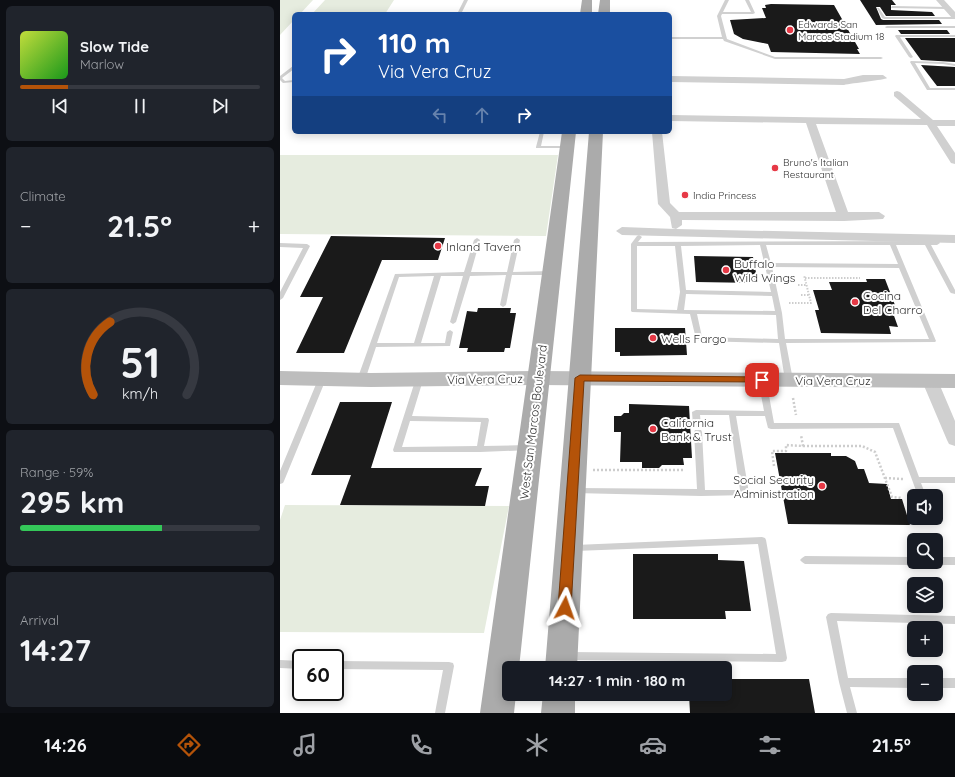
<!DOCTYPE html>
<meta charset="utf-8">
<style>
body{margin:0;font-family:Quicksand,sans-serif;background:#20242c;color:#f1f3f6;height:100vh;display:flex;flex-direction:column;font-size:15px;white-space:nowrap}
*{box-sizing:border-box;margin:0}
p{font-size:13px;color:#9ea1a6}
.icon{flex:none;width:22px;height:22px;fill:none;stroke:currentColor;stroke-width:2;stroke-linecap:round;stroke-linejoin:round}
.map{position:relative;flex:1;overflow:hidden}
.details{display:flex;flex-direction:column;gap:6px;padding:6px;background:#0d0f14;width:280px}
.details>*{flex:none}
.banner{position:absolute;left:12px;top:12px;width:380px;height:122px;border-radius:6px;box-shadow:0 2px 10px #0003;background:#1a4fa0;color:#fff;overflow:hidden}
.tools{position:absolute;left:627px;top:489px;display:grid;gap:8px}
.tools a{display:grid;place-items:center;width:36px;height:36px;border-radius:6px;background:#171b24;box-shadow:0 2px 10px #0003;font-size:20px}
.speed{position:absolute;left:12px;top:649px;display:flex;gap:8px;font-size:20px;font-weight:700;text-align:center}
.speed>*{display:grid;place-content:center;width:52px;height:52px;border-radius:50%;background:#171b24;box-shadow:0 2px 10px #0003;line-height:1}
.speed .limit{border:2px solid #111;border-radius:6px;background:#fff;color:#111}
.pin{position:absolute;display:grid;place-items:center;width:34px;height:34px;color:#fff;margin:-17px;border-radius:8px;box-shadow:0 2px 6px #0006}
.me{position:absolute;width:44px;margin:-22px;rotate:4deg;stroke-linejoin:round;filter:drop-shadow(0 0 3px #0008)}
.turn{display:flex;align-items:center;gap:14px;height:84px;padding:0 20px;font-size:18px}
.turn .icon{width:52px;height:52px;stroke-width:2.5}
.turn b{display:block;font-size:28px;line-height:34px}
.lanes{display:flex;align-items:center;height:38px;padding:0 20px;background:#0003;justify-content:center;gap:20px;direction:ltr}
.lanes .off{opacity:.35}
.big{font-size:30px;font-weight:700;line-height:1.1}
.details .widget{flex:1;display:flex;flex-direction:column;justify-content:center;gap:6px;min-width:0;padding:0 14px;border-radius:6px;background:#20242c}
.details .dial{align-items:center;gap:0}
.dial svg{height:104px;overflow:visible;fill:none;stroke:#363941;stroke-width:7;stroke-linecap:round;text-anchor:middle}
.dial text{fill:#f1f3f6;stroke:none}
.song{display:flex;align-items:center;gap:12px}
.cover{width:48px;height:48px;border-radius:6px;background:linear-gradient(135deg,hsl(70 70% 55%),hsl(120 70% 35%))}
.played{height:4px;border-radius:2px;background:linear-gradient(90deg,#b45309 20%,#363941 20%)}
.keys{display:flex;justify-content:space-around;direction:ltr}
.heat{display:flex;justify-content:space-between;align-items:center;font-size:22px;direction:ltr}
.charge{height:6px;border-radius:3px;background:linear-gradient(90deg,#34c759 59%,#363941 0)}
.trip{position:absolute;left:222px;top:661px;width:230px;height:40px;border-radius:6px;background:#171b24;box-shadow:0 2px 10px #0003;font-weight:700;line-height:40px;text-align:center}
.menu{display:flex;height:64px;justify-content:space-around;align-items:center;background:#090b0e;color:#9ea1a6}
.menu .icon{width:28px;height:28px}
.menu .selected{color:#b45309}
.menu b{font-size:18px;color:#f1f3f6}
main{display:flex;flex:1;min-height:0}
.map>svg:first-child{display:block}
.green{fill:#e6ecdf}
.building{fill:#1a1a1a}
.lines{fill:none;stroke-linecap:round;stroke-linejoin:round}
.path-far1{stroke:#cdcdcd;stroke-width:2;stroke-dasharray:1.5 1.5;stroke-linecap:butt}
.path{stroke:#cdcdcd;stroke-width:2.5;stroke-dasharray:2 2;stroke-linecap:butt}
.lane{fill:#d0d0d0;fill-rule:evenodd}
.street{fill:#d0d0d0;fill-rule:evenodd}
.secondary{fill:#bdbdbd;fill-rule:evenodd}
.primary{fill:#ababab;fill-rule:evenodd}
.route{fill:#b45309;stroke:#753606}
.poi-dot{fill:#e63946;stroke:#fff;stroke-width:1.5}
.labels{text-anchor:middle;dominant-baseline:central;stroke-width:4;stroke-linejoin:round;paint-order:stroke}
.far-poi-label{font-size:10px;fill:#333;stroke:#fff;text-anchor:start}
.poi-label{font-size:12px;fill:#333;stroke:#fff;text-anchor:start}
.street-label{font-size:12px;fill:#333;stroke:#fff}
</style>
<main>
<section class="details">
<div class="widget">
<div class="song"><i class="cover"></i><div><b>Slow Tide</b><p>Marlow</p></div></div>
<div class="played"></div>
<div class="keys"><svg class="icon" aria-label="previous" viewBox="0 0 24 24"><path d="M18 5L8 12l10 7zM5 5v14"/></svg><svg class="icon" aria-label="pause" viewBox="0 0 24 24"><path d="M8 5v14M16 5v14"/></svg><svg class="icon" aria-label="next" viewBox="0 0 24 24"><path d="M6 5l10 7-10 7zM19 5v14"/></svg></div>
</div>
<div class="widget"><p>Climate</p>
<div class="heat"><a>−</a><b class="big">21.5°</b><a>+</a></div>
</div>
<div class="widget dial"><svg viewBox="0 0 100 80">
<path d="M14 69A42 42 0 1 1 86 69"/>
<path d="M14 69A42 42 0 0 1 27 13" stroke="#b45309"/>
<text x="50" y="56" font-size="32" font-weight="700">51</text>
<text x="50" y="72" font-size="11">km/h</text>
</svg></div>
<div class="widget"><p>Range · 59%</p><b class="big">295 km</b><div class="charge"></div></div>
<div class="widget"><p>Arrival</p><b class="big">14:27</b></div>
</section>
<div class="map">
<svg width="675" height="713" viewBox="0 0 675 713">
<rect width="100%" height="100%" fill="#fff"/>
<!-- green -->
<path class="green" d="M0 0H33L20 14H14V20L0 35Z
M45 0H114L105 14H32Z
M0 155H278L266 236 0 234Z
M5 505 229 506 204 633 0 632V520Z"/>
<!-- building -->
<path class="building" d="M580 0H612L616 5H611V10L652 12 655 16H606L600 7H596L601 19 603 20H659L662 24 596 25Z
M491 4 554 5 579 49H577L580 54 491 52 488 44 463 39 454 34 450 20 486 18 482 8H486L485 5Z
M618 30H667L670 34H621Z
M625 38H675V62L641 60Z
M641 65 675 67V86H657Z
M51 236 165 238 158 260H102L64 353H16L43 297H20Z
M414 256 473 257 478 283 416 282Z
M586 279H605L618 313H613L618 327 609 326 611 334 541 333 535 310H539L533 290H552L549 282H587Z
M198 308H231L230 313H236L230 348H225L224 352H187L188 348H179L187 311 197 312Z
M335 328H405L407 355 340 356V352H335Z
M60 402H112L91 468H202L195 486H209L205 506 60 505 71 475H31Z
M349 404 409 406 412 458H403L404 465H382L379 468H362V462H340L341 432H334V416H341L344 413H349Z
M495 453H551V456H566L575 461 578 469H584L589 483 607 484 611 499H622L630 525 508 524Z
M353 554H438V560L464 561 471 611H445L446 619H353Z
M445 679H529L535 713H410L409 694H445Z"/>
<g class="lines">
<!-- path-far1 -->
<path class="path-far1" d="M525 278H580
M518 285H527
M521 295H529
M509 303H531L524 275"/>
<!-- path -->
<path class="path" d="M513 398 516 415
M523 446H582L595 452 612 497 622 498
M494 466 492 451H506V445L523 446 521 435
M313 470H405
M605 478 623 479"/>
<!-- lane -->
<path class="lane" d="M184 0H188L181 14H177Z
M445 0H449L443 12H471L465 0H469L475 13 473 14H442L441 16 447 39 495 57H601L603 58 601 59H495L444 41 443 39H390V37H442L437 16Z
M612 6 667 7 669 8 667 9 611 8Z
M597 8H599L605 17H675V19H604L602 18Z
M607 26H675V28H606L605 27Z
M616 35H675V37H620L633 57 631 58 629 57 615 36Z
M631 61 663 62 675 64V66L663 64 635 63 650 88H675V90H647L630 62Z
M13 66H14V69L2 78 5 81 14 80V82L3 83 0 80V76Z
M260 132H264L261 146H287L289 147 287 148H256V147Z
M359 235 362 237 358 242 653 241 652 238 655 236 657 237 660 243 657 245H651L675 290V294L671 293 670 292 645 245H616L656 341 655 342 506 343 513 380 509 382 505 380 499 343 419 341 416 339 410 314 352 312 351 311V244L357 236ZM480 245 491 292 406 290 401 246ZM486 245H610L618 264 491 263ZM357 246H395L400 292 397 310 357 309ZM492 267 619 268 649 339H505L502 313ZM406 294 492 296 495 311 404 310ZM417 314 496 315 498 339 422 337Z
M197 238 200 240 191 272H227L234 240 237 238 240 240 233 272 271 271 274 273 271 275H232L226 305 223 307 220 305 226 275 190 276 176 322 173 324 170 322 183 276H161L141 343H165L167 332 170 330 173 332 170 346 96 347 85 380 84 382H78L77 380 115 274 184 272 194 240ZM154 276 134 343H97L119 277Z
M0 243 27 244 30 246 3 298 0 300V292L23 248 0 247Z
M39 377H45L46 379 4 481 3 483 0 484V471Z
M479 377H482L486 379 494 423H619L639 477H675V483H641L646 496H638L613 428 491 429 488 428 485 416H456L469 493 468 495 421 496 294 493 293 491 294 489 297 488 417 489 414 432 415 430H421L422 432 425 490H460L449 415H420L421 425 420 427H414L413 425 412 412 416 410 484 411 478 379Z
M136 378H142L143 380 132 416 208 418 209 420 204 446 247 445 250 446 251 448 250 450 200 452H114L113 450ZM130 421 201 422 197 446 122 447Z
M482 537 485 538 486 540 507 658 506 661 502 662 290 660 286 659 285 656 286 653 290 652 496 654 478 544 295 551 292 550 291 548 292 546 295 545Z
M525 556 634 557V562H638L634 565 525 564 522 562 520 560 522 558Z
M656 557H675V565H656L653 564 652 562H656Z
M551 613 675 616V624L557 621 568 678H634V688L570 687 577 713H567L559 682 546 617 548 614Z
M0 660 21 661V669L0 668Z
M55 661 169 662 173 663 174 666 165 713H155L163 670 55 669Z
M656 678H675V688H656Z"/>
<!-- street -->
<path class="street" d="M656 0H664L675 12V18H672Z
M583 75H603L607 78C605 80 572 83 564 85L390 82V76L564 79Z
M617 91 620 92 653 120H675V126H657L675 153V164L671 163 647 125 536 124 568 212H599L605 216 603 219 564 221 402 220V225L396 229 675 235V243L342 235 336 231 342 227 396 229 392 228 390 217 378 204 372 132H382L390 203 399 212H556L526 123 390 121V115L641 119 614 96V92Z
M650 376 655 378 658 381 675 421V446L669 444 667 440 642 381 645 378Z"/>
<!-- secondary -->
<path class="secondary" d="M0 371 91 373 258 371 675 374V388L258 385 91 387 0 385Z"/>
<!-- primary -->
<path class="primary" d="M302 0H312V14H300Z
M320 0H330V14H318Z
M282 132H296L239 668H229V694H236L234 713H200Z
M309 132H323L297 668H265Z
M263 694H295V713H261Z"/>
</g>
<!-- route -->
<path class="route" d="M300 375 482 377 487 380 482 382 304 381 291 608 289 612 285 613 280 612 278 608 295 378Z"/>
<!-- markers -->
<g class="poi-dot">
<circle cx="510" cy="30" r="4"/>
<circle cx="495" cy="168" r="4"/>
<circle cx="405" cy="195" r="4"/>
<circle cx="158" cy="246" r="4"/>
<circle cx="446" cy="270" r="4"/>
<circle cx="575" cy="302" r="4"/>
<circle cx="373" cy="338" r="4"/>
<circle cx="373" cy="429" r="4"/>
<circle cx="542" cy="486" r="4"/>
</g>
<g class="labels">
<!-- far-poi labels -->
<g class="far-poi-label">
<text x="518" y="24">Edwards San<tspan x="518" dy="12">Marcos Stadium 18</tspan></text>
<text x="503" y="162">Bruno's Italian<tspan x="503" dy="12">Restaurant</tspan></text>
<text x="413" y="195">India Princess</text>
</g>
<!-- poi labels -->
<g class="poi-label">
<text x="166" y="246">Inland Tavern</text>
<text x="454" y="263">Buffalo<tspan x="454" dy="14">Wild Wings</tspan></text>
<text x="583" y="295">Cocina<tspan x="583" dy="14">Del Charro</tspan></text>
<text x="381" y="338">Wells Fargo</text>
<text x="381" y="422">California<tspan x="381" dy="14">Bank &amp; Trust</tspan></text>
<text x="534" y="479" text-anchor="end">Social Security<tspan x="534" dy="14">Administration</tspan></text>
</g>
<!-- street labels -->
<g class="street-label">
<text transform="translate(205 379) rotate(-1)">Via Vera Cruz</text>
<text x="553" y="380">Via Vera Cruz</text>
<text transform="translate(253 422) rotate(-83)">West San Marcos Boulevard</text>
</g>
</g>
</svg>
<div class="tools">
<a><svg class="icon" aria-label="sound" viewBox="0 0 24 24"><path d="M4 9h4l5-4v14l-5-4H4zM17 9q2 3 0 6"/></svg></a>
<a><svg class="icon" aria-label="search" viewBox="0 0 24 24"><circle cx="10" cy="10" r="6"/><path d="M15 15l6 6"/></svg></a>
<a><svg class="icon" aria-label="layers" viewBox="0 0 24 24"><path d="M12 4l9 5-9 5-9-5zM3 14l9 5 9-5"/></svg></a>
<a>+</a>
<a>−</a>
</div>
<div class="speed"><div class="limit">60</div></div>
<div class="pin" style="left:482px;top:380px;background:#d93025"><svg class="icon" aria-label="arrive" viewBox="0 0 24 24"><path d="M6 21V4h12l-3 4 3 4H6"/></svg></div>
<svg class="me" style="left:285px;top:608px" viewBox="-20 -20 40 40"><path d="M0-17L14 15 0 8-14 15z" fill="#b45309" stroke="#fff" stroke-width="4"/></svg>
<div class="trip">14:27 · 1 min · 180 m</div>
<div class="banner">
<div class="turn"><svg class="icon" aria-label="right" viewBox="0 0 24 24"><path d="M7 20v-9h11M14 6l5 5-5 5"/></svg><div><b>110 m</b>Via Vera Cruz</div></div>
<div class="lanes"><svg class="icon off" aria-label="left" viewBox="0 0 24 24"><path d="M17 20v-9H6M10 6l-5 5 5 5"/></svg><svg class="icon off" aria-label="ahead" viewBox="0 0 24 24"><path d="M12 20V5M6 11l6-6 6 6"/></svg><svg class="icon" aria-label="right" viewBox="0 0 24 24"><path d="M7 20v-9h11M14 6l5 5-5 5"/></svg></div>
</div>
</div>
</main>
<nav class="menu">
<b>14:26</b>
<svg class="icon selected" aria-label="directions" viewBox="0 0 24 24"><path d="M12 3l9 9-9 9-9-9zM9 14v-3h6M13 9l2 2-2 2"/></svg>
<svg class="icon" aria-label="music" viewBox="0 0 24 24"><path d="M9 18V5l10-2v13"/><circle cx="6" cy="18" r="3"/><circle cx="16" cy="16" r="3"/></svg>
<svg class="icon" aria-label="phone" viewBox="0 0 24 24"><path d="M5 4h4l2 5-3 2q2 4 5 5l2-3 5 2v4C11 20 4 13 5 4z"/></svg>
<svg class="icon" aria-label="climate" viewBox="0 0 24 24"><path d="M12 3v18M4 7l16 10M4 17L20 7"/></svg>
<svg class="icon" aria-label="car" viewBox="0 0 24 24"><path d="M5 17H2v-5l4-1 3-4h7l3 4 3 1v5h-3M9 17h6M6 11h13"/><circle cx="7" cy="17" r="2"/><circle cx="17" cy="17" r="2"/></svg>
<svg class="icon" aria-label="filters" viewBox="0 0 24 24"><path d="M4 7h16M4 17h16"/><circle cx="9" cy="7" r="2"/><circle cx="15" cy="17" r="2"/></svg>
<b>21.5°</b>
</nav>
